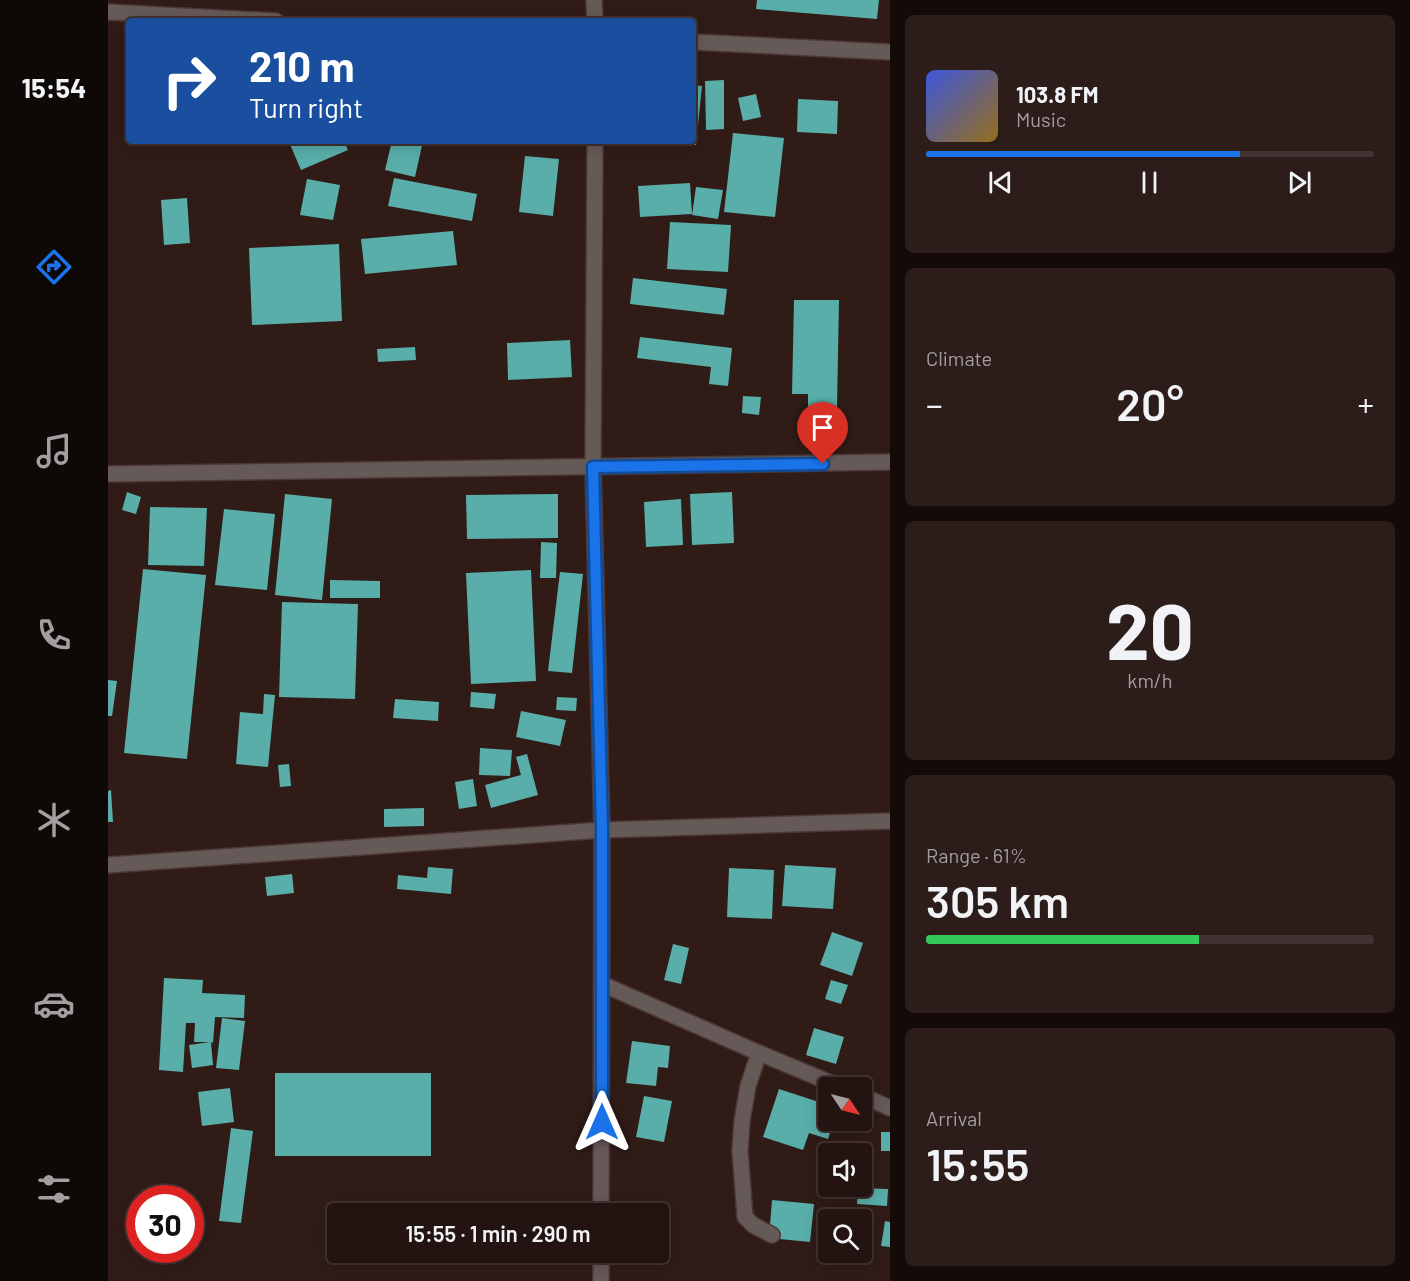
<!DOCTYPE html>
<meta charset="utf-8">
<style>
body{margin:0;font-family:Barlow,sans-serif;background:#2c1d1a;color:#f1f3f6;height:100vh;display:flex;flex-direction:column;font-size:22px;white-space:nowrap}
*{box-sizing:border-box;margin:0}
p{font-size:20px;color:#a39e9f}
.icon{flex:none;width:33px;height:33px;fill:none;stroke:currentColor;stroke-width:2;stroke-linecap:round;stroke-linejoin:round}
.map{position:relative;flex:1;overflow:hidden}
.panel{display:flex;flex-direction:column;gap:15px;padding:15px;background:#140b09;width:520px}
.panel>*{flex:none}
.banner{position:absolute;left:18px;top:18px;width:570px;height:126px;border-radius:6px;box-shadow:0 3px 15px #0003,0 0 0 2px #413331;background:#1a4fa0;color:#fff;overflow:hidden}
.needle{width:39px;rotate:125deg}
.buttons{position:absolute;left:710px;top:1077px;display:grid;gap:12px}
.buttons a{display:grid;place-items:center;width:54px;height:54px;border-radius:6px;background:#241411;box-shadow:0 3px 15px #0003,0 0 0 2px #413331;font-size:30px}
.speed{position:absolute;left:18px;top:1185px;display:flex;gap:12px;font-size:30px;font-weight:700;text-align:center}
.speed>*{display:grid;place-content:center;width:78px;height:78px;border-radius:50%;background:#241411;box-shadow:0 3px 15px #0003,0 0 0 2px #413331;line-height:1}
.speed .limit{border:9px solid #d22;background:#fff;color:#111}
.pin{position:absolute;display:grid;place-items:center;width:51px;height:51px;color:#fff;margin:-62px -26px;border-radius:50% 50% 50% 0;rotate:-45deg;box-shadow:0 0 6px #0007}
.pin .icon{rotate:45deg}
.me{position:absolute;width:66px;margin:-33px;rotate:0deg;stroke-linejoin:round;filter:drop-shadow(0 0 4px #0008)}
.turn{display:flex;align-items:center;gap:21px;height:126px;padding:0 24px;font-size:27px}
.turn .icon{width:78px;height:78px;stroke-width:2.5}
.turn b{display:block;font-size:42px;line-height:51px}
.big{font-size:45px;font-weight:600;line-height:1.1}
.panel .tile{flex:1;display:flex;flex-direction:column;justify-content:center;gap:9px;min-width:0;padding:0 21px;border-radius:9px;background:#2c1d1a}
.panel .dial{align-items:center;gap:0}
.dial b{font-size:78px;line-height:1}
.song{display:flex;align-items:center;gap:18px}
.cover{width:72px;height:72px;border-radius:9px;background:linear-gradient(135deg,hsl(230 70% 55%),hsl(40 70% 35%))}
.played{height:6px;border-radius:3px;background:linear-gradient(90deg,#1a73e8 70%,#413331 70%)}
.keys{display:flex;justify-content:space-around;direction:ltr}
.heat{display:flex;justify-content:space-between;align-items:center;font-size:33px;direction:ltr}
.charge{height:9px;border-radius:4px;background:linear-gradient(90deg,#34c759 61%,#413331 0)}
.trip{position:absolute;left:219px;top:1203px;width:342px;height:60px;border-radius:6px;background:#241411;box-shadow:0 3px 15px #0003,0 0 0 2px #413331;font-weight:600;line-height:60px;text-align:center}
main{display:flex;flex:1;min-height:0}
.menu{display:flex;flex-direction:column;width:108px;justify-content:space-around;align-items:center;background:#0e0807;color:#a39e9f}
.menu .icon{width:42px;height:42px}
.menu .current{color:#1a73e8}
.menu b{font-size:27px;color:#f1f3f6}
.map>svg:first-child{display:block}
.building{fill:#59aea9}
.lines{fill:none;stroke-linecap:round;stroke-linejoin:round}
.minor-casing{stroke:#4b3733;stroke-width:18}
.minor{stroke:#665a58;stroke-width:15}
.route-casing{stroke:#114b97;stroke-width:15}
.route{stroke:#1a73e8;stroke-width:10}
</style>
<main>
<nav class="menu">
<b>15:54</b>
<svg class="icon current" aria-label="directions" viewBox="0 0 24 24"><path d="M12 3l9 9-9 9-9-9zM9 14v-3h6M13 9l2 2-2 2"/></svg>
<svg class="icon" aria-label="music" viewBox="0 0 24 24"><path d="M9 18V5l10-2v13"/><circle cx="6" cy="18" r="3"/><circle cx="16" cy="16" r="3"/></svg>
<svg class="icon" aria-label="phone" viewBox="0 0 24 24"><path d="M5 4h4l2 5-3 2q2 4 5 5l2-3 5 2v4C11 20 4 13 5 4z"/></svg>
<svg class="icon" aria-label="climate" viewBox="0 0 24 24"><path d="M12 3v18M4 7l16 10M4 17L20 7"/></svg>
<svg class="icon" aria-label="car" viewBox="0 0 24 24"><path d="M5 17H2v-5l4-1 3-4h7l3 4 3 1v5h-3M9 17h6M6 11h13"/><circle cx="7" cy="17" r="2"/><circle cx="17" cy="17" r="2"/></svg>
<svg class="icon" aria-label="filters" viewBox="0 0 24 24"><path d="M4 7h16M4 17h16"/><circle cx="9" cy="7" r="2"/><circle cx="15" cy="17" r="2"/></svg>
</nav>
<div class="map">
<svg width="782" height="1281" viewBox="0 0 782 1281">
<rect width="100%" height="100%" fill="#301b17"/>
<!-- building -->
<path class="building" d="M649 0H771L769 19 648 9Z
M616 80V129L598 130 597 81Z
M585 85 594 86 588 145 558 143V141H585Z
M648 94 653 117 635 121 630 98Z
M690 99 730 101 729 134 689 132Z
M625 133 676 138 667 217 616 212Z
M184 141H236L240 150 193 170 181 142Z
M284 141H315L307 177 277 170Z
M417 156 451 159 445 216 411 212Z
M286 178 369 194 364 221 280 206Z
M199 179 232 185 225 220 192 215Z
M582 183 584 214 532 217 530 186Z
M588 187 615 190 610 219 584 215Z
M79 198 82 243 56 245 53 200Z
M562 222 623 225 620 272 559 269Z
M345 231 349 265 257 274 253 239Z
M231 244 234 321 144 325 141 248Z
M525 278 619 289 616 315 522 304Z
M686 300H731L729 408H700V394H684Z
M532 337 624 348 620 386 601 384 603 367 529 358Z
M462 340 464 377 400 380 399 343Z
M307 347 308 360 270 362 269 349Z
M635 396 653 397 651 415 634 413Z
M19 492 33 497 28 514 14 510Z
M624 492 626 543 584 545 582 494Z
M177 494 224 499 214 600 167 595Z
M450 494V538L359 539 358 495Z
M573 499 575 545 538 547 536 502Z
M42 507 99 508 96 566 40 565Z
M116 509 167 514 159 590 107 585Z
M433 542 449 543 448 578H432Z
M35 569 98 575 79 759 16 753Z
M423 570 428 681 363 684 358 573Z
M452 572 475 574 464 673 440 671Z
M222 580 272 581V598H222Z
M174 602 250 604 247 699 171 697Z
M0 680 9 681 4 716H0Z
M363 692 388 694 386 709 362 707Z
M156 694 167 695 160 767 128 764 132 712 155 714Z
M449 697 469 698 468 711 448 710Z
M287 699 331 702 330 721 285 718Z
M413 711 458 720 452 746 408 737Z
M372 748 404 750 402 776 371 775Z
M419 754 430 795 383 808 377 785 413 775 408 757Z
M181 764 183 786 172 787 170 765Z
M365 779 369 806 351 809 347 782Z
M3 790 5 822H0V791Z
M316 808V826L276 827V809Z
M677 865 728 868 725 909 674 906Z
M320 867 345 869 343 894 289 889 290 875 319 878Z
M621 868 666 870 664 919 619 917Z
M184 874 186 893 159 896 157 877Z
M724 932 755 943 744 976 712 965Z
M565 944 581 948 573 984 556 980Z
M56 978 95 980 94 993 137 995 136 1018 107 1017 105 1043 103 1042 105 1065 84 1068 81 1045 102 1042H86L87 1023H78L75 1072 51 1070Z
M723 980 740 985 733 1004 717 999Z
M114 1018 137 1021 131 1070 108 1068Z
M706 1028 736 1037 728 1064 698 1055Z
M524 1041 562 1046 560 1068 550 1067 548 1086 518 1083Z
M167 1073H323V1156H167Z
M122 1088 126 1122 94 1126 90 1092Z
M671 1089 720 1105V1120H726L720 1139 701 1133 695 1150 655 1137Z
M536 1096 564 1101 556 1142 528 1137Z
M123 1128 145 1131 133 1223 111 1221Z
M773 1132H782V1151H773Z
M750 1188 780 1189 779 1206 749 1204Z
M664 1200 706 1204 702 1242 661 1238Z
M777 1221 782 1222V1247L773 1246Z"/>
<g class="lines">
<defs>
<path id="minor" d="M486 0 487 21
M0 12 168 21
M585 42 782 52
M487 141 485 467 494 830 493 1214
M0 474 782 462
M0 865 494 830 782 821
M494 984 651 1053 735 1088
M651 1053 640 1086 634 1121 632 1151 637 1217 645 1225 664 1235
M753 1095 782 1108
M493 1281V1252"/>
</defs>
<!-- minor casing -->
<use href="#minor" class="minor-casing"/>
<!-- minor -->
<use href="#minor" class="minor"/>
</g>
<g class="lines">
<defs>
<path id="route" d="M494 1122V830L485 467 715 464"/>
</defs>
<!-- route casing -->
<use href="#route" class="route-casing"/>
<!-- route -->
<use href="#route" class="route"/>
</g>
</svg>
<div class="buttons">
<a><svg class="needle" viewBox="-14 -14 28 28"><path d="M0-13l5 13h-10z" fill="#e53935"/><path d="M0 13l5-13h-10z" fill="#a39e9f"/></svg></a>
<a><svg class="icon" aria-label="sound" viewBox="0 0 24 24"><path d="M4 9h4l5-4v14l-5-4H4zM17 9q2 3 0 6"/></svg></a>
<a><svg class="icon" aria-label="search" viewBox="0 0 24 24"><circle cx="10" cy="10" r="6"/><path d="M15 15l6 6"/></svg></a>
</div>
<div class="speed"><div class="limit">30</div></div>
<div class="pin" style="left:715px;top:464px;background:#d93025"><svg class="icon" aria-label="arrive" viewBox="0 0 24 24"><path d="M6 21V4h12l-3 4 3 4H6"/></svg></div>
<svg class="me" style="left:494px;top:1122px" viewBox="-20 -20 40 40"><path d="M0-17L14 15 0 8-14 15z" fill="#1a73e8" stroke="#fff" stroke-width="4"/></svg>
<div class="trip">15:55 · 1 min · 290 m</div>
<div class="banner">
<div class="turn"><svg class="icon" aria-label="right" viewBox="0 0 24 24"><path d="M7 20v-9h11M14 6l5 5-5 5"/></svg><div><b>210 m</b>Turn right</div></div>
</div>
</div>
<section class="panel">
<div class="tile">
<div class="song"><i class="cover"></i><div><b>103.8 FM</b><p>Music</p></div></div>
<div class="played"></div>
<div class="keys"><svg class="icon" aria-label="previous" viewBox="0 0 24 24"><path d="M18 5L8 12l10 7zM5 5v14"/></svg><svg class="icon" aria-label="pause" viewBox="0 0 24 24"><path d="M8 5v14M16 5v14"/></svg><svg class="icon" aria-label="next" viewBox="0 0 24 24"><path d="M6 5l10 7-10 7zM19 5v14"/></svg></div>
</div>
<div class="tile"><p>Climate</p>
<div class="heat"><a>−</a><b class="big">20°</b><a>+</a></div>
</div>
<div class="tile dial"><b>20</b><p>km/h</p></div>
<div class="tile"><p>Range · 61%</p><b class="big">305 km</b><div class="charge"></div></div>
<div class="tile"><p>Arrival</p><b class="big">15:55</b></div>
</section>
</main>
